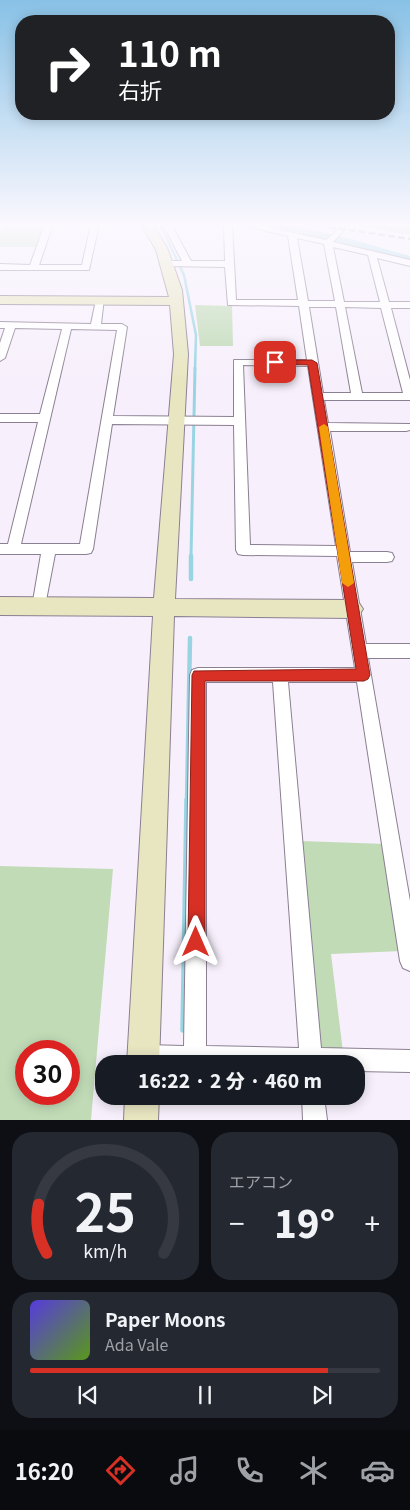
<!DOCTYPE html>
<html lang="ja">
<meta charset="utf-8">
<style>
body{margin:0;font-family:Georgia,"Noto Sans JP",serif;background:#242831;color:#f1f3f6;height:100vh;display:flex;flex-direction:column;font-size:19px;white-space:nowrap}
*{box-sizing:border-box;margin:0}
p{font-size:16px;color:#9ea1a6}
.icon{flex:none;width:28px;height:28px;fill:none;stroke:currentColor;stroke-width:2;stroke-linecap:round;stroke-linejoin:round}
.map{position:relative;height:1120px;overflow:hidden}
.details{display:flex;flex-direction:column;gap:12px;padding:12px;background:#0d0f14;flex:1}
.details>*{flex:none}
.guide{position:absolute;left:15px;top:15px;width:380px;height:105px;border-radius:20px;box-shadow:0 2px 12px #0003;background:#202124;color:#fff;overflow:hidden}
.speed{position:absolute;left:15px;top:1040px;display:flex;gap:10px;font-size:25px;font-weight:700;text-align:center}
.speed>*{display:grid;place-content:center;width:65px;height:65px;border-radius:50%;background:#171b24;box-shadow:0 2px 12px #0003;line-height:1}
.speed .limit{border:8px solid #d22;background:#fff;color:#111}
.pin{position:absolute;display:grid;place-items:center;width:42px;height:42px;color:#fff;margin:-21px;border-radius:10px;box-shadow:0 2px 8px #0006}
.me{position:absolute;width:55px;margin:-28px;rotate:0deg;stroke-linejoin:round;filter:drop-shadow(0 0 4px #0008)}
.turn{display:flex;align-items:center;gap:18px;height:105px;padding:0 20px;font-size:22px}
.turn .icon{width:65px;height:65px;stroke-width:2.5}
.turn b{display:block;font-size:35px;line-height:42px}
.big{font-size:38px;font-weight:800;line-height:1.1}
.details .widget{flex:1;display:flex;flex-direction:column;justify-content:center;gap:8px;min-width:0;padding:0 18px;border-radius:20px;background:#242831}
.details .dial{align-items:center;gap:0}
.dial svg{height:130px;overflow:visible;fill:none;stroke:#363941;stroke-width:7;stroke-linecap:round;text-anchor:middle}
.dial text{fill:#f1f3f6;stroke:none}
.song{display:flex;align-items:center;gap:15px}
.cover{width:60px;height:60px;border-radius:8px;background:linear-gradient(135deg,hsl(250 70% 55%),hsl(90 70% 35%))}
.played{height:5px;border-radius:2px;background:linear-gradient(90deg,#d93025 85%,#363941 85%)}
.keys{display:flex;justify-content:space-around;direction:ltr}
.heat{display:flex;justify-content:space-between;align-items:center;font-size:28px;direction:ltr}
.details .tiles{flex:1;display:grid;gap:12px;grid-template-columns:1fr 1fr}
.widget:last-child{grid-column:span 2}
.trip{position:absolute;left:95px;top:1055px;width:270px;height:50px;border-radius:20px;background:#171b24;box-shadow:0 2px 12px #0003;font-weight:800;line-height:50px;text-align:center}
.dock{display:flex;height:80px;justify-content:space-around;align-items:center;background:#090b0e;color:#9ea1a6}
.dock .icon{width:35px;height:35px}
.dock .active{color:#d93025}
.dock b{font-size:22px;color:#f1f3f6}
.map>svg:first-child{display:block}
.green{fill:#c1dbb7;fill-rule:evenodd}
.forest{fill:#adcaa2}
.water{fill:#99d4e3}
.lines{fill:none;stroke-linecap:round;stroke-linejoin:round}
.stream-far3{stroke:#99d4e3;stroke-width:2.5}
.stream-far2{stroke:#99d4e3;stroke-width:3}
.stream-far1{stroke:#99d4e3;stroke-width:4.5}
.stream{stroke:#99d4e3;stroke-width:5.5}
.street-casing{stroke:#8b7f92;stroke-width:2}
.secondary-casing{stroke:#8b7f92;stroke-width:2}
.street{fill:#fff;fill-rule:evenodd}
.secondary{fill:#e8e6c1;fill-rule:evenodd}
.rail{stroke:#89838c;stroke-width:2.5;stroke-dasharray:7 3;stroke-linecap:butt}
.route{fill:#d93025;stroke:#8d1f18}
.slow{fill:#f59e0b}
</style>
<div class="map">
<svg width="410" height="1120" viewBox="0 0 410 1120">
<rect width="100%" height="100%" fill="#f7f0fc"/>
<!-- green -->
<path class="green" d="M4 224H45L38 247H0V233Z
M195 305 232 306 233 346H200Z
M301 841 386 844 402 951 331 954 343 1052 316 1048Z
M0 866 113 869 91 1120H0ZM69 1051V1094H26V1051Z"/>
<!-- forest -->
<path class="forest" d="M350 224H410V235L354 225Z"/>
<!-- water -->
<path class="water" d="M262 224C308 224 365 244 410 256V260Z"/>
<g class="lines">
<!-- stream-far3 -->
<path class="stream-far3" d="M160 224 184 275 196 335 195 369"/>
<!-- stream-far2 -->
<path class="stream-far2" d="M191 557 195 368"/>
<!-- stream-far1 -->
<path class="stream-far1" d="M191 579V556
M187 802 190 638"/>
<!-- stream -->
<path class="stream" d="M183 1030 187 800"/>
<defs>
<path id="street" d="M45 224H53L39 265H82L91 224H99L89 270H0V264L30 265Z
M163 224H171L191 261H225L224 224H232L236 300H298L288 236 236 224H253L326 240 340 228 344 230 333 242 410 260V266L377 258 389 302H410V308H391L410 380V400H324L328 423 410 424V430L406 431H330L350 552H387L392 553 394 557 392 561 387 562H352L366 644H410V658H368L410 901V971L403 968 400 961 357 682H288L321 1048 410 1050V1072L356 1071V1064H136L133 1056 136 1048 144 1045 184 1046 190 675 192 670 198 668H355L337 556 243 555 238 554 236 550 234 425 112 424 93 549 91 553 86 554H55L44 611 39 613 34 611 32 607 41 554H0V544H8L38 422H0V414H40L62 329 15 328 5 358 0 361V343L5 328H0V322L91 324 96 300 104 298 101 324H122L127 327 113 416 234 417V360H307L299 306 228 305 225 267 164 266 163 264 167 261H182ZM297 238 324 244 335 301H308ZM333 247 368 255 380 302H344ZM309 307H336L351 393H323ZM345 307 381 308 403 393H362ZM71 329 117 330 80 544H21ZM243 365 308 366 336 546 250 545ZM206 682H273L299 1048 206 1046Z
M302 1096H324L327 1120H303Z"/>
<path id="secondary" d="M141 224H153L168 250 182 290 188 354 175 599 352 600 359 603 363 609 359 615 352 618 174 616 159 1064H127L153 616 0 615V597L154 598 174 354 170 305 0 304V296L169 297 156 250Z
M125 1096H159L158 1120H124Z"/>
</defs>
<!-- street casing -->
<use href="#street" class="street-casing"/>
<!-- secondary casing -->
<use href="#secondary" class="secondary-casing"/>
<!-- street -->
<use href="#street" class="street"/>
<!-- secondary -->
<use href="#secondary" class="secondary"/>
<!-- rail -->
<path class="rail" d="M309 224 410 239"/>
</g>
<!-- sky -->
<linearGradient id="sky" x2="0" y2="1"><stop stop-color="#88c1e6"/><stop offset="0.59" stop-color="#fbf8fe"/><stop offset="1" stop-color="#fbf8fe" stop-opacity="0"/></linearGradient>
<rect width="410" height="381" fill="url(#sky)"/>
<!-- route -->
<path class="route" d="M275 360H312L317 363 370 675 368 679 364 681H205V942L202 948 196 951 190 948 188 942 192 675 194 671 356 669 308 365 272 364 271 362Z"/>
<!-- slow -->
<path class="slow" d="M324 424 328 427 354 583 348 587 342 583 319 427Z"/>
</svg>
<div class="speed"><div class="limit">30</div></div>
<div class="pin" style="left:275px;top:362px;background:#d93025"><svg class="icon" aria-label="arrive" viewBox="0 0 24 24"><path d="M6 21V4h12l-3 4 3 4H6"/></svg></div>
<svg class="me" style="left:196px;top:942px" viewBox="-20 -20 40 40"><path d="M0-17L14 15 0 8-14 15z" fill="#d93025" stroke="#fff" stroke-width="4"/></svg>
<div class="trip">16:22 · 2 分 · 460 m</div>
<div class="guide">
<div class="turn"><svg class="icon" aria-label="right" viewBox="0 0 24 24"><path d="M7 20v-9h11M14 6l5 5-5 5"/></svg><div><b>110 m</b>右折</div></div>
</div>
</div>
<section class="details">
<div class="tiles">
<div class="widget dial"><svg viewBox="0 0 100 80">
<path d="M14 69A42 42 0 1 1 86 69"/>
<path d="M14 69A42 42 0 0 1 9 39" stroke="#d93025"/>
<text x="50" y="56" font-size="32" font-weight="700">25</text>
<text x="50" y="72" font-size="11">km/h</text>
</svg></div>
<div class="widget"><p>エアコン</p>
<div class="heat"><a>−</a><b class="big">19°</b><a>+</a></div>
</div>
<div class="widget">
<div class="song"><i class="cover"></i><div><b>Paper Moons</b><p>Ada Vale</p></div></div>
<div class="played"></div>
<div class="keys"><svg class="icon" aria-label="previous" viewBox="0 0 24 24"><path d="M18 5L8 12l10 7zM5 5v14"/></svg><svg class="icon" aria-label="pause" viewBox="0 0 24 24"><path d="M8 5v14M16 5v14"/></svg><svg class="icon" aria-label="next" viewBox="0 0 24 24"><path d="M6 5l10 7-10 7zM19 5v14"/></svg></div>
</div>
</div>
</section>
<nav class="dock">
<b>16:20</b>
<svg class="icon active" aria-label="directions" viewBox="0 0 24 24"><path d="M12 3l9 9-9 9-9-9zM9 14v-3h6M13 9l2 2-2 2"/></svg>
<svg class="icon" aria-label="music" viewBox="0 0 24 24"><path d="M9 18V5l10-2v13"/><circle cx="6" cy="18" r="3"/><circle cx="16" cy="16" r="3"/></svg>
<svg class="icon" aria-label="phone" viewBox="0 0 24 24"><path d="M5 4h4l2 5-3 2q2 4 5 5l2-3 5 2v4C11 20 4 13 5 4z"/></svg>
<svg class="icon" aria-label="climate" viewBox="0 0 24 24"><path d="M12 3v18M4 7l16 10M4 17L20 7"/></svg>
<svg class="icon" aria-label="car" viewBox="0 0 24 24"><path d="M5 17H2v-5l4-1 3-4h7l3 4 3 1v5h-3M9 17h6M6 11h13"/><circle cx="7" cy="17" r="2"/><circle cx="17" cy="17" r="2"/></svg>
</nav>
